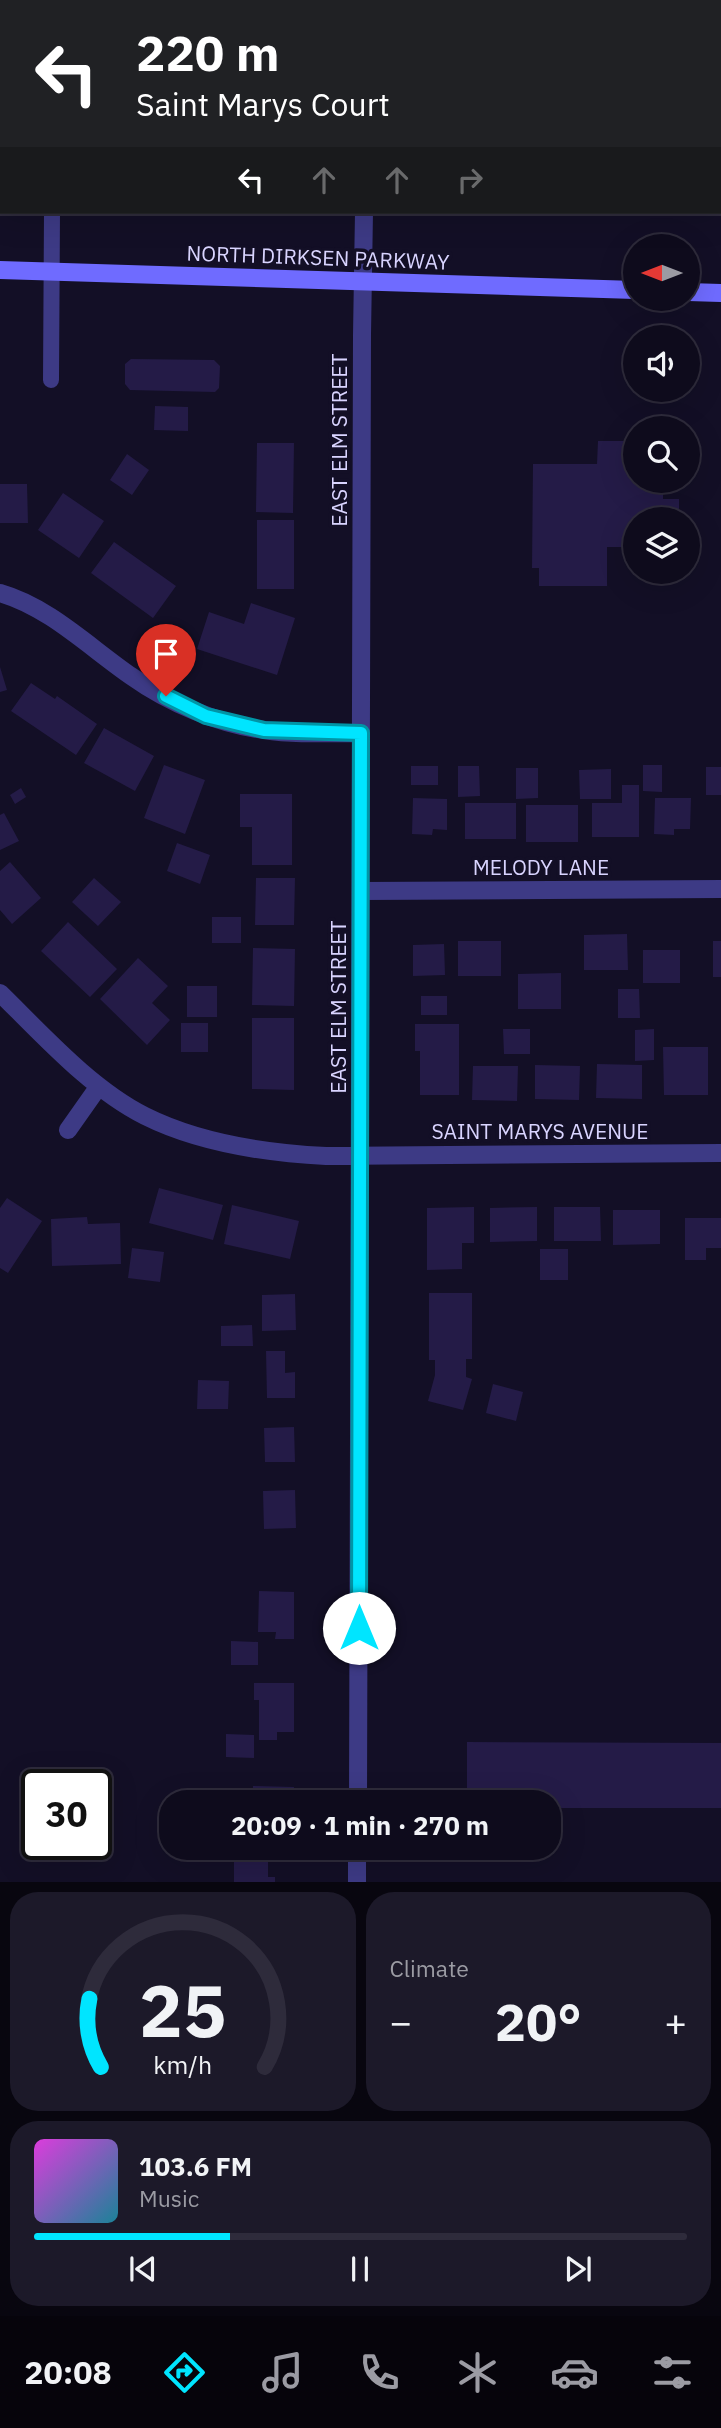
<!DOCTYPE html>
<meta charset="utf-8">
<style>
body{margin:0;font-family:"IBM Plex Sans",sans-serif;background:#1c1929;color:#f1f3f6;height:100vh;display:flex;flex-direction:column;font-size:26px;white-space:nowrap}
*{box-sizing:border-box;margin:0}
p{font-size:23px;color:#9b9ba3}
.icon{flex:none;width:38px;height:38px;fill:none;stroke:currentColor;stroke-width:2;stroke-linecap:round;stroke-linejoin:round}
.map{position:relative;height:1882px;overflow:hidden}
.sheet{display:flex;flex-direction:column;gap:10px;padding:10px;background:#08060f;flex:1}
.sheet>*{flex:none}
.hud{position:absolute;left:0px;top:0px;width:721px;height:214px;box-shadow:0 7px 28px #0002,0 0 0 2px #2e2b3b;background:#202124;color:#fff;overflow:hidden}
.needle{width:46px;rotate:270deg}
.controls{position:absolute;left:623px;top:234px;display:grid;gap:14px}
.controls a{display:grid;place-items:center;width:77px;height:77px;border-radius:50%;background:#0e0b1c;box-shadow:0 7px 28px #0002,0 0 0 2px #2e2b3b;font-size:35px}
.speed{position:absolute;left:21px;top:1769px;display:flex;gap:14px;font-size:35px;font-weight:700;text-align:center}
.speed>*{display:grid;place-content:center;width:91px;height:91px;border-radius:50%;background:#0e0b1c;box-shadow:0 7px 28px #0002,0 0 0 2px #2e2b3b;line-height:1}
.speed .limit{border:4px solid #111;border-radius:10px;background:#fff;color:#111}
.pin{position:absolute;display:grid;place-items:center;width:60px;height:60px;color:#fff;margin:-72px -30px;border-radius:50% 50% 50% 0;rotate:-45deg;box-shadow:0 0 7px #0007}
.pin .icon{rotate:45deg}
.me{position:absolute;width:77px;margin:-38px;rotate:0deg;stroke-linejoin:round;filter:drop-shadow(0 0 5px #0008)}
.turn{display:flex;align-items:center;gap:24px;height:147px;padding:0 21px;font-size:32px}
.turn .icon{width:91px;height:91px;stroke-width:2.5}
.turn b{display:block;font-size:49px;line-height:60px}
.lanes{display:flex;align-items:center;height:66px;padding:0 21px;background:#0003;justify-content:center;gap:35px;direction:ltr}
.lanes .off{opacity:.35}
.big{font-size:52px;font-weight:800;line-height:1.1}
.sheet .widget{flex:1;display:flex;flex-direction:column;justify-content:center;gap:10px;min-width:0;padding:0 24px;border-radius:28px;background:#1c1929}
.sheet .dial{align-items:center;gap:0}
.dial svg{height:182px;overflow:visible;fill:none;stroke:#2e2b3b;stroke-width:7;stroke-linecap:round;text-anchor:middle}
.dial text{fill:#f1f3f6;stroke:none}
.song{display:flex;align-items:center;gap:21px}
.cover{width:84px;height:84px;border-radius:10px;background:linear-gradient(135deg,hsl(300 70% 55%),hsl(190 70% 35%))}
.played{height:7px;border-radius:4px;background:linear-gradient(90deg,#00e5ff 30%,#2e2b3b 30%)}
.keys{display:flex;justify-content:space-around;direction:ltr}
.heat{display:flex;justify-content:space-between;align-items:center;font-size:38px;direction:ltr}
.sheet .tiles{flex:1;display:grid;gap:10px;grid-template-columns:1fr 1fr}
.widget:last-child{grid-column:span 2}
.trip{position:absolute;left:159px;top:1790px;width:402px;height:70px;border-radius:28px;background:#0e0b1c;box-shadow:0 7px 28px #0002,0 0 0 2px #2e2b3b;font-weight:800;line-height:70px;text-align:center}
.tab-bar{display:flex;height:112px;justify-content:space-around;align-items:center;background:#06040b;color:#9b9ba3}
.tab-bar .icon{width:49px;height:49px}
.tab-bar .selected{color:#00e5ff}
.tab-bar b{font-size:32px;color:#f1f3f6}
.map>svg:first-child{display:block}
.building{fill:#241b47}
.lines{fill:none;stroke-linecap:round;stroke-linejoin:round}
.lane{stroke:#3d3a85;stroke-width:16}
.street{stroke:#3d3a85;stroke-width:18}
.secondary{stroke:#6f6bff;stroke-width:18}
.route-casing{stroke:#0095a6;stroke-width:18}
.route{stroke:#00e5ff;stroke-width:12}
.labels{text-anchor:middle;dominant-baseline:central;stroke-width:7;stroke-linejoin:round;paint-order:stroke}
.street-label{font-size:21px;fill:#d9d4ff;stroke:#130f26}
</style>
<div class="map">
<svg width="721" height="1882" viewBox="0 0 721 1882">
<rect width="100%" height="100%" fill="#130f26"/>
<!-- building -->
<path class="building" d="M131 359 214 360 220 366 219 388 215 392 130 390 125 384V364Z
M155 406 188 407V431L154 430Z
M598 441H635V481H663V499H679V520H635V547H607V586H539V568H532L533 464H597Z
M257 443H294L293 513 256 512Z
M127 454 149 470 132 495 110 480Z
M0 484H27L28 523H0Z
M63 493 104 521 79 558 38 530Z
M257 520H294V589H257Z
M114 542 176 586 153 618 91 573Z
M251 603 295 618 277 675 197 649 209 612 244 624Z
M0 667 7 690 0 692Z
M31 683 55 699 57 696 97 724 76 755 11 711Z
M104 728 154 756 135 791 84 763Z
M164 765 205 780 185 834 144 818Z
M643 765H662V792L643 791Z
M411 766H438V785H411Z
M458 766H479L480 796 458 797Z
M706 767H721V795H706Z
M516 768H538V798L516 799Z
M611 769V799H580L579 770Z
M622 785H639V837H592V803H622Z
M21 788 26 797 15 804 10 795Z
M240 794H292V865H252V827H240Z
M413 798 447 799V830L433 829 432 835 412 834Z
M655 798H691L690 829H674V835L654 834Z
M465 803H516V839H465Z
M526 805H578V842H526Z
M4 813 19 841 0 850V815Z
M177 843 210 855 200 884 167 871Z
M10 862 41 898 12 924 0 910V871Z
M94 878 121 902 98 926 72 902Z
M256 878H295L294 925H255Z
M212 917H241V943H212Z
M68 922 117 969 90 997 41 951Z
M627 934 628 970H584V935Z
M458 941H501V976H458Z
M713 941H721V977H713Z
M444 944 445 975 413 976V945Z
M253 948 295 949 294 1006 252 1005Z
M643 950H680V983H643Z
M138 958 168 986 152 1003 170 1020 147 1045 100 999Z
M561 973V1009H518V974Z
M187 986H217V1017H187Z
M618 989H639L640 1018H618Z
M421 996H447V1015H421Z
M252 1018H294V1090L252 1089Z
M181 1023H208V1052H181Z
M415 1024H459V1095H420V1051H415Z
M503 1029H530V1054H504Z
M654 1029V1060L635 1061V1030Z
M663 1047H708V1095H664Z
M597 1064 642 1065V1099L596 1098Z
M535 1065 580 1066 579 1100 535 1099Z
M473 1066H518L517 1101 472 1100Z
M159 1188 223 1205 213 1240 149 1223Z
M7 1198 42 1221 8 1273 0 1268V1208Z
M232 1205 299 1221 290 1259 224 1244Z
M474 1207V1243H462V1269L427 1270V1208Z
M537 1207V1241L490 1242V1208Z
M554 1207H600L601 1241H554Z
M613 1210H660V1244L613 1245Z
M87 1217 88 1224 120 1223 121 1264 52 1266 51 1219Z
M685 1218H721V1248H706V1260H685Z
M132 1248 164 1252 160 1282 128 1278Z
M540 1249H568V1280H540Z
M429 1293H472V1359H466V1377L472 1379 463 1410 428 1401 435 1375V1360H429Z
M295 1294 296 1330 262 1331V1295Z
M252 1325 253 1346H221V1326Z
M266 1351H285V1373L295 1372V1398H267Z
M198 1380 229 1381 228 1409H197Z
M493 1384 523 1392 516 1421 486 1413Z
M294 1427 295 1462H265L264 1428Z
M295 1490 296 1528 264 1529 263 1491Z
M259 1591 294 1592V1639H275L276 1632H258Z
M231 1641 258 1642V1665H231Z
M254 1683H294V1732H277V1740H259V1700H254Z
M226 1734 254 1735V1758L226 1757Z
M467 1742 721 1743V1808H550V1802H467Z
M253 1786 294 1787 293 1802H253Z
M268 1858V1877H275V1882H234V1859Z"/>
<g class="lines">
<!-- lane -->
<path class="lane" d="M0 185H2
M51 380 52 212"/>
<!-- street -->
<path class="street" d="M367 2V0
M0 593C49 607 89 647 131 676 169 703 218 724 264 730 296 735 329 733 361 733
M362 891 721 889
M0 993C43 1035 91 1089 145 1116 201 1144 266 1153 326 1156L721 1153
M68 1130 99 1086
M358 1802 362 335 364 212
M357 1882V1848"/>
<!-- secondary -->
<path class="secondary" d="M0 270 635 290
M688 292 721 293"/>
</g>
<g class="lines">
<defs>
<path id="route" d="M166 696 206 716 264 730 361 733 359 1628"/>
</defs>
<!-- route casing -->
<use href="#route" class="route-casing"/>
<!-- route -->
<use href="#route" class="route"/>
</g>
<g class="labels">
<!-- street labels -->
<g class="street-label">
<text transform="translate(318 257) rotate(2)">NORTH DIRKSEN PARKWAY</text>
<text transform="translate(339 440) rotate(-90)">EAST ELM STREET</text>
<text x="541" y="867">MELODY LANE</text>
<text transform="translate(338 1007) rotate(-90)">EAST ELM STREET</text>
<text x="540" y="1131">SAINT MARYS AVENUE</text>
</g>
</g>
</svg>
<div class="controls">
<a><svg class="needle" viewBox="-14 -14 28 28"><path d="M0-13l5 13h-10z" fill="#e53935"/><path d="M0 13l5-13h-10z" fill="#9b9ba3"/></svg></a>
<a><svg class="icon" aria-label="sound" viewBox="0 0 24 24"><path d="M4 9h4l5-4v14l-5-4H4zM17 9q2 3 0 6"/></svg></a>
<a><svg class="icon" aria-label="search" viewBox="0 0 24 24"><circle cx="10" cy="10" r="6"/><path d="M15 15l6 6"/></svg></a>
<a><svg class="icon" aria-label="layers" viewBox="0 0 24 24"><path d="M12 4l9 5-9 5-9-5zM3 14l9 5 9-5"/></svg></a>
</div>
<div class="speed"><div class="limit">30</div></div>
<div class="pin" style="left:166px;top:696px;background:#d93025"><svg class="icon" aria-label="arrive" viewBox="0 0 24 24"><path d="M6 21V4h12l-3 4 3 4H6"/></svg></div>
<svg class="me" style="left:359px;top:1628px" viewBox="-20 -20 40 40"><circle r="19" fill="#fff"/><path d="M0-13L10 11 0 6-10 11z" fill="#00e5ff"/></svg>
<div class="trip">20:09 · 1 min · 270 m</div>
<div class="hud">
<div class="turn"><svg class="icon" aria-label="left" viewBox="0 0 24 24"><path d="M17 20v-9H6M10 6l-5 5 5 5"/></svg><div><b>220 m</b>Saint Marys Court</div></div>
<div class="lanes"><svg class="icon" aria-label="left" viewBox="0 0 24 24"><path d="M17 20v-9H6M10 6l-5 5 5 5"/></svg><svg class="icon off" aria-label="ahead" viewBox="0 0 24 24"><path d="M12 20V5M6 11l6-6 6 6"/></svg><svg class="icon off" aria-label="ahead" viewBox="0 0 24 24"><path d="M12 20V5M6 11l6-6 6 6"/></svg><svg class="icon off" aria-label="right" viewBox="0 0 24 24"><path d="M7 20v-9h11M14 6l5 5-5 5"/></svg></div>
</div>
</div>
<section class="sheet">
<div class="tiles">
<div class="widget dial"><svg viewBox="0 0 100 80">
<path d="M14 69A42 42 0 1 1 86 69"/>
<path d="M14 69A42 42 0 0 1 9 39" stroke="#00e5ff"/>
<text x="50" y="56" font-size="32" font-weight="700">25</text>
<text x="50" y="72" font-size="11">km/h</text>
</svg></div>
<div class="widget"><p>Climate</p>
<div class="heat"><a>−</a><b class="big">20°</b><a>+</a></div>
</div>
<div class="widget">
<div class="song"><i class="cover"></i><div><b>103.6 FM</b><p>Music</p></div></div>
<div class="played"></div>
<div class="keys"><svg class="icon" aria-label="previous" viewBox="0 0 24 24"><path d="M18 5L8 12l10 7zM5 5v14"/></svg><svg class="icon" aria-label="pause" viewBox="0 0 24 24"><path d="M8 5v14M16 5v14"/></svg><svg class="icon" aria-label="next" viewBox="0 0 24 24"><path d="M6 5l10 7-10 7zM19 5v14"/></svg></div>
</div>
</div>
</section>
<nav class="tab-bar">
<b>20:08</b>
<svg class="icon selected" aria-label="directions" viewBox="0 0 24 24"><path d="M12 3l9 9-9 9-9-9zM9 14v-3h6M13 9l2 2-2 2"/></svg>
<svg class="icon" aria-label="music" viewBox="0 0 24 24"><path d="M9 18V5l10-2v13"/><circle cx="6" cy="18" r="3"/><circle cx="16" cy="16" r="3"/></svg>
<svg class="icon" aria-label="phone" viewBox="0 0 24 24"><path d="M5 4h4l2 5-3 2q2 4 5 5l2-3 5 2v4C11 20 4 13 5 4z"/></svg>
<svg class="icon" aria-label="climate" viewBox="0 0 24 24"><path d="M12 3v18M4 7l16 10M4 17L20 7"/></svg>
<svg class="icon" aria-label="car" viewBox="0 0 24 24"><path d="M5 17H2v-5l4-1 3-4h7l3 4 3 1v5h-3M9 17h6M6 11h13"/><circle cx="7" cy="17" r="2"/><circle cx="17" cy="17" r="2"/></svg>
<svg class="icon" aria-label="filters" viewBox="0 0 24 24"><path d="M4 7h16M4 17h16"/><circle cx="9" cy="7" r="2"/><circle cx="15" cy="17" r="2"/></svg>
</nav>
